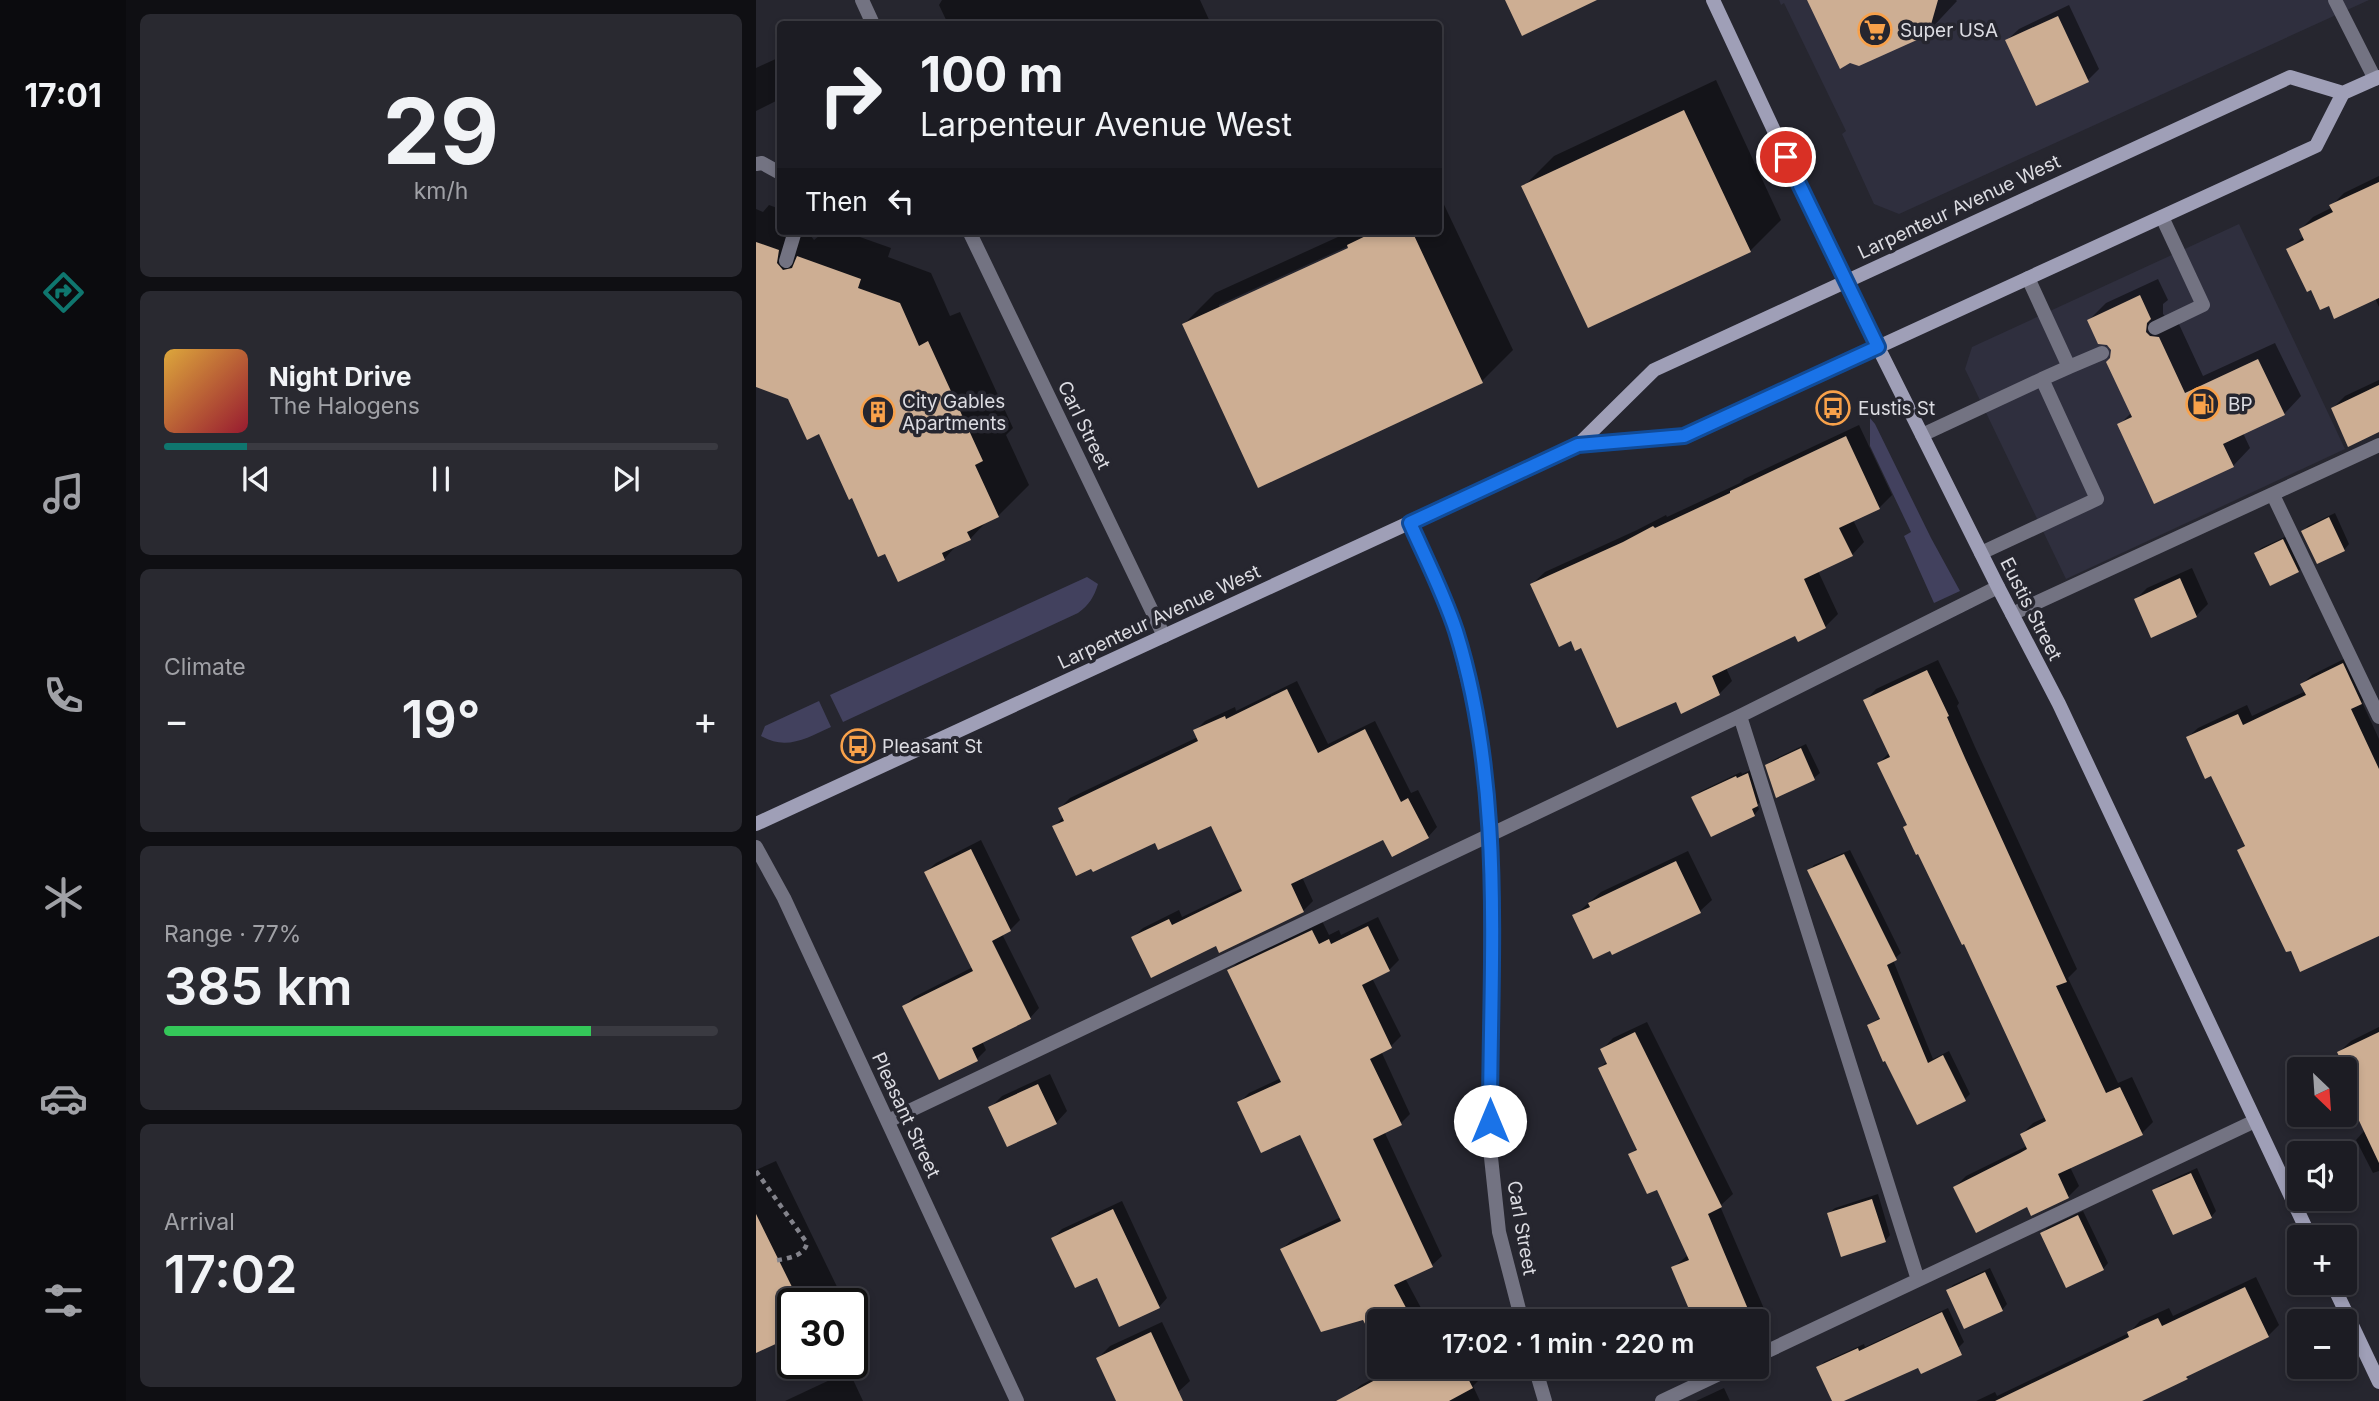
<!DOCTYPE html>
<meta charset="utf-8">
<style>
body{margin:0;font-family:Inter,sans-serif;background:#292930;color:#f1f3f6;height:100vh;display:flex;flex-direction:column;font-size:26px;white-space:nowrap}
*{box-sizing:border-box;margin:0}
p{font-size:23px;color:#a0a1a6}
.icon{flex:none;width:38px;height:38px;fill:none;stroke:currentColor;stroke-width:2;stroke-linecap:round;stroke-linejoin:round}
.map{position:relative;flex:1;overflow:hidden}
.panel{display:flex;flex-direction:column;gap:14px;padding:14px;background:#0f0f13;width:630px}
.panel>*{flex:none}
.banner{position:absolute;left:21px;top:21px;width:665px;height:214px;border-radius:7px;box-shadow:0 4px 10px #0003,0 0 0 2px #3a3a41;background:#1c1c23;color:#f1f3f6;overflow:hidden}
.needle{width:46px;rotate:155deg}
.fabs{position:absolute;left:1531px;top:1057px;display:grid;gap:14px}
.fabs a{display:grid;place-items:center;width:70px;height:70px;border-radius:7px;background:#1c1c23;box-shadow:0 4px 10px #0003,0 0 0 2px #3a3a41;font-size:35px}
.speed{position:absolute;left:21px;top:1288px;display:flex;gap:14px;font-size:35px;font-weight:700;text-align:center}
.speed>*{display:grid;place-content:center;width:91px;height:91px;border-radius:50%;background:#1c1c23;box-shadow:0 4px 10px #0003,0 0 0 2px #3a3a41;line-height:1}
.speed .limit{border:4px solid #111;border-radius:10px;background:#fff;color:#111}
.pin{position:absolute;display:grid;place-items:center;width:60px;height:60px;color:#fff;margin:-30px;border:4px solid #fff;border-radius:50%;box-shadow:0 2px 7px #0007}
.me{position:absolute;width:77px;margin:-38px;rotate:0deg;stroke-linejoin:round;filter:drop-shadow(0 0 5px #0008)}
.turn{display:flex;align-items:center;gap:24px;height:147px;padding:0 28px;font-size:32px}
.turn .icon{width:91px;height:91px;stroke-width:2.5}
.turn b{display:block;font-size:49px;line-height:60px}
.then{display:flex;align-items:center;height:66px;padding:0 28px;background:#0003;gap:14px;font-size:26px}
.big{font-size:52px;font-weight:600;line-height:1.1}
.panel .widget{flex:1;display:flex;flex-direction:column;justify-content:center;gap:10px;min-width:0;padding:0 24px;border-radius:10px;background:#292930}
.panel .dial{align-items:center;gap:0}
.dial b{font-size:91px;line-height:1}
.song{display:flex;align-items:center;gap:21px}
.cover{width:84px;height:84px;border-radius:10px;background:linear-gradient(135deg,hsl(40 70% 55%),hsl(350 70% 35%))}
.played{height:7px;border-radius:4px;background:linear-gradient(90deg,#0f766e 15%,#3a3a41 15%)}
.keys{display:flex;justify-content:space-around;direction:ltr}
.heat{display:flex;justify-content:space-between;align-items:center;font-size:38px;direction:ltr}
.charge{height:10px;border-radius:5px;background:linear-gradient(90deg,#34c759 77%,#3a3a41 0)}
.trip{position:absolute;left:611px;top:1309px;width:402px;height:70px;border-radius:7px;background:#1c1c23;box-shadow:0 4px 10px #0003,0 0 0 2px #3a3a41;font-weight:600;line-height:70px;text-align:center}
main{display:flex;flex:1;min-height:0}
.tabs{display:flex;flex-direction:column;width:126px;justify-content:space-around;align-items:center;background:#0b0b0e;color:#a0a1a6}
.tabs .icon{width:49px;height:49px}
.tabs .selected{color:#0f766e}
.tabs b{font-size:32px;color:#f1f3f6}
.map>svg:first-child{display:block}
.built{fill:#2f2f3e}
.green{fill:#42415e}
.shadow{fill:#0007;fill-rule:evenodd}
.building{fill:#cdae93}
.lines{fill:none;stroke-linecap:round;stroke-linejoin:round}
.path{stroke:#83838b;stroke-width:4.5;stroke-dasharray:5 5;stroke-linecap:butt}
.lane{stroke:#737382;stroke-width:14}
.street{stroke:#737382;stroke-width:14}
.secondary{stroke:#9f9fb7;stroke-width:14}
.route-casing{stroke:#114b97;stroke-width:18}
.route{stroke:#1a73e8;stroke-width:12}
.labels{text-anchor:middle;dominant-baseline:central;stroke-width:7;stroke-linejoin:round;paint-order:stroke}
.poi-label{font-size:19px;fill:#dcdce2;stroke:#26262f;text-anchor:start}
.street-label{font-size:19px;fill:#dcdce2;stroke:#26262f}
</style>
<main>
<nav class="tabs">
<b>17:01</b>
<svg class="icon selected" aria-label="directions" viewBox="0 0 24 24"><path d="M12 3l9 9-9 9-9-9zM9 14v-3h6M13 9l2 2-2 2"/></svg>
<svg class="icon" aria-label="music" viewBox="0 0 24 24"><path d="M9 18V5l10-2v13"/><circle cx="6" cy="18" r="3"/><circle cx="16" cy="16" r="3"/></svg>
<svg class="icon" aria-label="phone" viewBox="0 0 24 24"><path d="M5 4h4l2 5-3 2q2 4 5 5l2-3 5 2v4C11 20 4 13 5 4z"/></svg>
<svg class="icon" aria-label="climate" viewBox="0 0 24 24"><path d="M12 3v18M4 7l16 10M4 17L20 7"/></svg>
<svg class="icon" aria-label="car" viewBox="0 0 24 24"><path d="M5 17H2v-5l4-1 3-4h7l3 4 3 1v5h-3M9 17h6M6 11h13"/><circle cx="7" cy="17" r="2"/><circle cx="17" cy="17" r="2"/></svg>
<svg class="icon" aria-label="filters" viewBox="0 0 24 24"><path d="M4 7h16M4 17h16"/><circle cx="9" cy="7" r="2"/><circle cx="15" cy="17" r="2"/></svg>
</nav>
<section class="panel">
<div class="widget dial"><b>29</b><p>km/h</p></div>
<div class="widget">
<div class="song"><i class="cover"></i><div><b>Night Drive</b><p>The Halogens</p></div></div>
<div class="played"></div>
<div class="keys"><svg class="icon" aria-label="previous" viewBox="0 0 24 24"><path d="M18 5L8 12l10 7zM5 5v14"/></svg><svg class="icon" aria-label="pause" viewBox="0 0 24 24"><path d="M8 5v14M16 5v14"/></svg><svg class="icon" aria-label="next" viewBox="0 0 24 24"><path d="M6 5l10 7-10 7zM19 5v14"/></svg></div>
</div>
<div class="widget"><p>Climate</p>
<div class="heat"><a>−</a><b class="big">19°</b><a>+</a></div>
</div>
<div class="widget"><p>Range · 77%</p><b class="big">385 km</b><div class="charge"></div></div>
<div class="widget"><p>Arrival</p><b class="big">17:02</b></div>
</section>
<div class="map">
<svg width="1623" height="1401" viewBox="0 0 1623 1401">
<rect width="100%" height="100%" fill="#26262f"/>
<!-- built -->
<path class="built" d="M1023 0H1613L1143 214 1118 204 1086 134 1090 131 1028 3 1025 5Z
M1483 224 1589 449 1310 579 1209 369 1216 347Z"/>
<!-- green -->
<path class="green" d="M1114 418 1119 424 1175 538 1204 591 1178 603 1148 536 1155 532 1114 446Z
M331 577 342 584C338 597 333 605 322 613L87 722 74 695Z
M63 701 75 727C51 738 30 751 5 736L9 726Z"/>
<!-- shadow -->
<path class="shadow" d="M186 0H444L455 24H192L183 5Z
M1054 0H1200L1201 1 1171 33Z
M1313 5 1343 69 1332 80 1251 40 1263 29Z
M24 57V99L0 111V68Z
M960 80 1025 220 994 251 767 187 798 156Z
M1623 176V307L1619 298 1573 304 1533 249 1548 236 1545 229 1557 217 1577 207 1576 205 1588 193Z
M682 192 757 350 726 381 428 324 459 293 595 231H682ZM599 243 601 246 463 309V305Z
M13 205 24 209V231H51L58 240 69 231H87L135 248 132 257 175 273 194 316 204 312 257 428 250 435 273 485 242 516 231 521 214 539 203 543 188 559 97 496 64 432 33 398 0 386V209L7 212Z
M1402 279 1412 300 1407 304V314L1412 319 1421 320 1447 376 1519 343 1545 396 1528 414 1487 433 1494 448 1477 466 1363 425 1376 412 1356 359 1357 349 1333 320 1350 303Z
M1623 380V430L1577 408 1589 396Z
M1103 425 1136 495 1123 508 1097 520 1108 542 1096 555 1062 571 1082 614 1069 627 1040 634 970 668 976 681 963 694 920 700 826 646 816 639 776 584 789 572 881 530 910 515 911 517 984 483 988 479Z
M1579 513 1593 544 1588 550 1547 531 1552 526Z
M1533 535 1548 566 1542 571 1500 553 1505 548Z
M1436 568 1452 604 1440 616 1380 599 1391 588Z
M1596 655 1615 693 1606 702 1623 739V934L1483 851 1490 843 1456 774 1432 737 1442 728 1491 705 1496 716 1550 691 1546 684 1556 675Z
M1182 660 1203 703 1201 706 1219 747 1321 969 1312 978 1362 1083 1376 1077 1397 1122 1386 1133 1314 1167 1323 1186 1312 1197 1199 1187 1210 1176 1271 1146 1266 1134 1277 1123 1290 1117 1123 763 1134 752 1109 701 1120 689Z
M541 681 572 744 619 721 655 793 662 790 681 827 672 837 628 838 546 877 557 901 547 911 460 944 377 937 387 928 423 910 426 917 486 888 456 823 400 841 298 827 308 816 304 808 314 798 442 737 439 731 449 721 479 707 480 711Z
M1050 744 1064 773 1058 778 1011 765 1017 760Z
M997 769 1007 799 1001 805 1003 809 998 815 937 798 943 792 985 772 986 774Z
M225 840 264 920 254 930 246 934 283 1008 274 1018 226 1041 230 1050 221 1059 148 1006 158 997 217 967 170 872 180 863Z
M1094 850 1145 953 1137 960 1177 1059 1193 1051 1214 1094 1209 1099 1113 1025 1125 1017 1053 871 1058 865Z
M932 851 956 900 944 911 818 916 845 892Z
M622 917 643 960 633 970 616 978 645 1036 635 1046 625 1051 654 1114 645 1123 628 1131 686 1256 676 1265 649 1278 672 1321H623V1347L608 1318 526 1249 536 1240 585 1217 545 1133 483 1103 493 1093 525 1078 473 971 483 961 566 921 573 935 583 930 585 935Z
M891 1022 977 1194 964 1206 1012 1318 1001 1330V1321H940L917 1268 933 1254 902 1187 874 1155 882 1147 844 1068 851 1061 846 1050 857 1038Z
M1623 1027V1171L1617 1173 1600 1140 1609 1130 1589 1086V1072L1591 1070 1583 1052 1595 1041Z
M294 1074 311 1111 300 1123 234 1108 246 1096Z
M20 1161 85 1295 76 1304H37L0 1351V1170Z
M1441 1168 1460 1211 1455 1217 1399 1190 1404 1185Z
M1122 1194 1134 1235 1129 1241 1073 1213 1079 1208Z
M366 1201 411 1298 403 1307 342 1276 297 1238 306 1229Z
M1327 1211 1352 1263 1347 1269 1286 1234 1291 1228Z
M1234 1268 1251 1304 1246 1310 1192 1290 1197 1285Z
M1500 1277 1523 1325 1512 1336 1437 1371 1431 1378 1382 1401H1220L1239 1392 1241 1396 1373 1333 1384 1321 1413 1308 1417 1316Z
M1192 1308 1208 1342 1202 1348 1083 1401H1078L1062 1368 1068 1362 1108 1344 1109 1347Z
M406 1322 434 1381 422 1392 404 1401H362L342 1358 354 1346Z
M634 1367H720L726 1377 717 1386 724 1401H599L595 1394 605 1385 635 1369Z
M93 1371 107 1401H29Z
M968 1388 974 1401H940Z"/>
<!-- building -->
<path class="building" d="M749 0H841L766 36Z
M1051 0H1182L1172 35 1103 66 1094 63 1084 69Z
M1302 16 1333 82 1280 106 1249 40Z
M928 110 995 252 832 328 765 186Z
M1623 182V298L1578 319 1573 306 1564 310 1555 290 1551 292 1530 249 1548 240 1543 229 1577 212 1573 205Z
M620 231H656L727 383 502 488 426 324 592 248 591 245Z
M0 242 23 250 21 263 27 270 36 268 41 256 105 279 102 288 144 303 163 346 172 341 227 461 219 465 243 517 211 532 215 540 186 553 189 560 142 582 129 554 122 557 96 498 93 500 63 434 51 440 32 399 0 387Z
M1384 295 1395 319 1391 323 1390 332 1394 336 1403 337 1429 393 1502 359 1529 415 1467 444 1478 467 1398 504 1361 424 1376 417 1350 362 1354 358 1355 350 1351 345 1342 344 1331 320Z
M1623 385V432L1592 447 1575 408Z
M1090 436 1124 509 1083 528 1097 556 1048 579 1070 628 1042 642 1039 636 956 676 964 695 925 714 920 702 861 728 825 648 819 651 815 641 803 647 774 584 867 542 897 526 899 528 974 493V491Z
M1573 517 1589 551 1561 564 1545 531Z
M1527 539 1543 572 1514 586 1498 553Z
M1424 578 1441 617 1395 638 1378 599Z
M1587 663 1606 704 1595 709 1623 769V936L1544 972 1535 951 1530 952 1481 850 1489 846 1455 776 1449 779 1430 737 1482 714 1487 725 1550 695 1544 684Z
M1171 670 1193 716 1191 717 1209 758 1311 982 1300 986 1350 1093 1364 1087 1387 1135 1302 1174 1313 1198 1275 1216 1271 1207 1220 1233 1197 1187 1264 1153 1271 1149 1264 1134 1290 1121 1208 944 1206 945 1162 854 1160 855 1147 827 1151 825 1121 763 1134 757 1107 700Z
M531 689 562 753 609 729 645 802 652 798 673 838 636 857 627 840 535 884 548 912 463 953 460 946 395 978 375 937 413 919 416 925 486 891 455 826 402 850 399 843 337 872 335 869 320 876 296 826 308 821 302 808 442 741 437 730 469 716 470 719Z
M1045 748 1059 780 1020 798 1009 765Z
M992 773 1002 806 996 809 999 816 955 837 935 797 980 776 981 778Z
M215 849 255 931 236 941 275 1019 216 1048 222 1061 183 1080 146 1006 217 971 168 872Z
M1088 854 1141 960 1131 965 1172 1063 1187 1055 1210 1101 1161 1125 1129 1061 1127 1062 1111 1025 1124 1019 1051 870Z
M920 861 945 913 856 955 854 951 837 959 816 915 834 907 832 903Z
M612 926 634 971 606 985 636 1048 614 1059 646 1125 617 1139 677 1267 638 1285 657 1321H623V1350L607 1320 565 1332 524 1249 585 1221 544 1135 505 1153 481 1102 525 1082 471 970 556 930 563 944 573 939 575 944Z
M879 1032 966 1207 952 1214 997 1321H938L915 1267 933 1260 901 1190 891 1194 872 1154 881 1150 842 1068 851 1064 844 1049Z
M1623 1032V1163L1589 1091V1069L1581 1052Z
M282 1084 301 1124 251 1147 232 1107Z
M1435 1173 1456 1218 1417 1235 1396 1190Z
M1116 1199 1130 1242 1085 1257 1071 1213Z
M357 1209 404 1308 363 1327 341 1278 319 1288 295 1238Z
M0 1214 37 1289V1336L0 1353Z
M1322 1215 1348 1270 1310 1288 1284 1233Z
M1229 1272 1247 1311 1208 1329 1190 1290Z
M1489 1287 1513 1337 1430 1377 1432 1379 1386 1401H1239L1373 1337 1371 1332 1402 1318 1406 1326Z
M1186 1312 1206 1355 1165 1374 1162 1368 1088 1401H1076L1060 1367 1102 1348 1103 1351Z
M395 1332 427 1401H360L340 1358Z
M632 1367H706L717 1388 693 1401H580L634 1372Z"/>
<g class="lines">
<!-- path -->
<path class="path" d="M0 1171 51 1243C48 1257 31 1258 18 1261"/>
<!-- lane -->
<path class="lane" d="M1579 0 1619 79
M0 164 6 163 24 173
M30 261 39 231
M1272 278 1313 367 1286 379
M1399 328 1447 305 1406 217
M1313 367 1346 353
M1166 435 1286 379 1341 499 1225 553
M1517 495 1623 717
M1256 614 1623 445
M984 716 1162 1280
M132 1121 984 716 1242 587
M1001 1356 1499 1121
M906 1401 978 1367"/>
<!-- street -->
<path class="street" d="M106 0 117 24
M213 231 408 636
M654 523 691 605 700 632 716 698 727 758 735 835 734 1148 743 1232 766 1321
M0 847 28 898 261 1401
M779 1367 789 1401"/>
<!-- secondary -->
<path class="secondary" d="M957 0 1042 182 1122 347 1242 587 1303 704 1554 1237
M822 445 928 436 1560 146 1587 93 1623 77
M0 824 822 445 898 370 1534 77 1587 93
M1576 1283 1623 1382"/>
</g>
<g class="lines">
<defs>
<path id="route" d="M734 1121C734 959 749 788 700 631 688 594 670 559 654 523L822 445 928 436 1122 347 1030 157"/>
</defs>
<!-- route casing -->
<use href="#route" class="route-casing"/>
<!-- route -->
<use href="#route" class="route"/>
</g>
<!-- icons -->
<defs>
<symbol id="supermarket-ring" viewBox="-11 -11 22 22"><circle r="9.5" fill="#26262f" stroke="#f8a14a" stroke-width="1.5"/><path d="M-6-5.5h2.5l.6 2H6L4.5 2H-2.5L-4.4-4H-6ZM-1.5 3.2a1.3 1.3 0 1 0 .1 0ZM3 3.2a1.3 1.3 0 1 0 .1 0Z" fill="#f8a14a"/></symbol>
<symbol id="fuel-ring" viewBox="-11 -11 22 22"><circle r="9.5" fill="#26262f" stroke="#f8a14a" stroke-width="1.5"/><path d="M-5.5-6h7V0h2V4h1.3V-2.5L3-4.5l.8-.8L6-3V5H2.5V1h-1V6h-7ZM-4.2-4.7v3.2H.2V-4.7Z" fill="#f8a14a"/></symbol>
<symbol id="bus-ring" viewBox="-11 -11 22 22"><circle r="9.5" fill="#26262f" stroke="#f8a14a" stroke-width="1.5"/><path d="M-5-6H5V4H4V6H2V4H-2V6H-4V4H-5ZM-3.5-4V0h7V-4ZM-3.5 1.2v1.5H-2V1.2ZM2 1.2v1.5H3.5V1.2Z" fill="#f8a14a"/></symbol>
<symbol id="building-ring" viewBox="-11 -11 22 22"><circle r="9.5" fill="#26262f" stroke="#f8a14a" stroke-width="1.5"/><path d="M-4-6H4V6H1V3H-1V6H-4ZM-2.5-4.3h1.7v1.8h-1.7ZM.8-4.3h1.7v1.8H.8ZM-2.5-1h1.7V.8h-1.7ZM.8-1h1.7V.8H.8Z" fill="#f8a14a"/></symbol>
</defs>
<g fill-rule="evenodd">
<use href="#supermarket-ring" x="1100" y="11" width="38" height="38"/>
<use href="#fuel-ring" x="1428" y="385" width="38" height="38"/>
<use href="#bus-ring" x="1058" y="389" width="38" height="38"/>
<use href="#building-ring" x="103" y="393" width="38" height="38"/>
<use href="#bus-ring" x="83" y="727" width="38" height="38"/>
</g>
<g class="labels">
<!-- poi labels -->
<g class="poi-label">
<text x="1144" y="30">Super USA</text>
<text x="146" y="401">City Gables<tspan x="146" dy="22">Apartments</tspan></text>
<text x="1472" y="404">BP</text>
<text x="1102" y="408">Eustis St</text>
<text x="126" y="746">Pleasant St</text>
</g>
<!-- street labels -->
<g class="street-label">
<text transform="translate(1203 207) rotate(-25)">Larpenteur Avenue West</text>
<text transform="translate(328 425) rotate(64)">Carl Street</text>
<text transform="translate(1275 609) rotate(63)">Eustis Street</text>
<text transform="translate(403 617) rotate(-25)">Larpenteur Avenue West</text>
<text transform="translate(150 1115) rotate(65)">Pleasant Street</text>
<text transform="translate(766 1228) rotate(80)">Carl Street</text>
</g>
</g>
</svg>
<div class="fabs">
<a><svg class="needle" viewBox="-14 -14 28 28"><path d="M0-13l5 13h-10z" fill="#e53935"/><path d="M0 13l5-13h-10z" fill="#a0a1a6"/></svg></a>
<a><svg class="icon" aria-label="sound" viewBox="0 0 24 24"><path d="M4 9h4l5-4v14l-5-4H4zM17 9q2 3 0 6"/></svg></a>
<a>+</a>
<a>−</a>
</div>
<div class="speed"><div class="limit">30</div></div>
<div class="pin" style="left:1030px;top:157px;background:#d93025"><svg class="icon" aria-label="arrive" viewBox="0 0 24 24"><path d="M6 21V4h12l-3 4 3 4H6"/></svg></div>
<svg class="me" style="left:734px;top:1121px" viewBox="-20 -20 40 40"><circle r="19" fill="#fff"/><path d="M0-13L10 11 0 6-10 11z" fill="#1a73e8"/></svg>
<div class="trip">17:02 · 1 min · 220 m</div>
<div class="banner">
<div class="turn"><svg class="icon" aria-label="right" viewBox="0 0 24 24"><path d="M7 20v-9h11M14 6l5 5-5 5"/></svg><div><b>100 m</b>Larpenteur Avenue West</div></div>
<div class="then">Then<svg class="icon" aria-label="left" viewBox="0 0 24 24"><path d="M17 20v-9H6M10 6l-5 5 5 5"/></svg></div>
</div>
</div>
</main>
